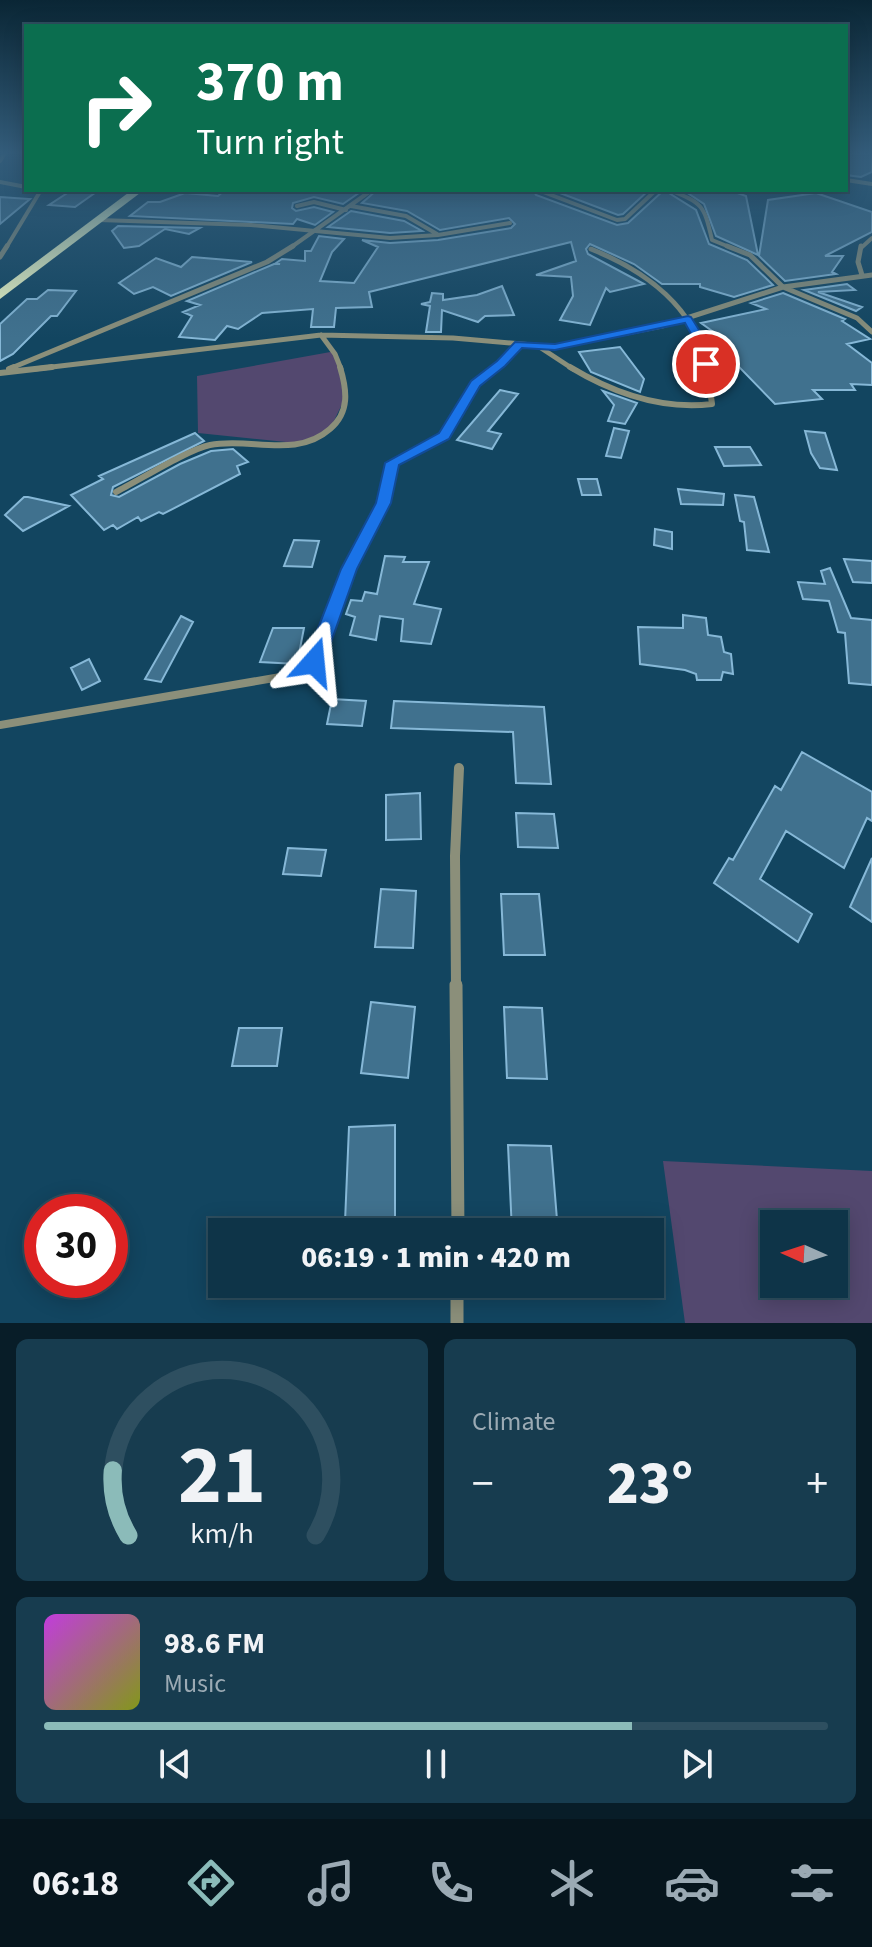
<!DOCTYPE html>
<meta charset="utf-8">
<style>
body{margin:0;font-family:"Source Sans 3",sans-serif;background:#173c4f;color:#f1f3f6;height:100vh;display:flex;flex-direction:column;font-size:30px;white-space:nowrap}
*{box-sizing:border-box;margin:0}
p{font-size:26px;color:#9baab4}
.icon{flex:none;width:44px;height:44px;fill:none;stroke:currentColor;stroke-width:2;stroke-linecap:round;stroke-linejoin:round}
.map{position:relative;height:1323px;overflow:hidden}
.panel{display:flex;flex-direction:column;gap:16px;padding:16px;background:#081d28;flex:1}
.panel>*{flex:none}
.guide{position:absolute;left:24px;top:24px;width:824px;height:168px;border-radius:0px;box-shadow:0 4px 20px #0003,0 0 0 2px #2e4f60;background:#0b6e4f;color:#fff;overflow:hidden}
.needle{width:52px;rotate:273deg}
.buttons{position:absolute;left:760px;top:1210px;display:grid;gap:16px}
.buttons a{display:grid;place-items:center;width:88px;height:88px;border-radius:0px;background:#0e3448;box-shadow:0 4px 20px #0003,0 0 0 2px #2e4f60;font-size:40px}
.speed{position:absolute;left:24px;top:1194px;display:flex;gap:16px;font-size:40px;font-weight:700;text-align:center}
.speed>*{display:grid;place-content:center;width:104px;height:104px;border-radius:50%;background:#0e3448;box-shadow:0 4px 20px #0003,0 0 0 2px #2e4f60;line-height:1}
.speed .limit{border:12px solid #d22;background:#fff;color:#111}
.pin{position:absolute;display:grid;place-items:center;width:68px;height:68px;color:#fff;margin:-34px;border:4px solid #fff;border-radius:50%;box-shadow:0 2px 8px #0007}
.me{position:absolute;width:88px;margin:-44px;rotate:18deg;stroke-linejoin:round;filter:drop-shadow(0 0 6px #0008)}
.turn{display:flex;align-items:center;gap:28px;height:168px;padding:0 40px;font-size:36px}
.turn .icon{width:104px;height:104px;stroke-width:2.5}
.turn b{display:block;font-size:56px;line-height:68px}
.big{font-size:60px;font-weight:800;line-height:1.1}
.panel .widget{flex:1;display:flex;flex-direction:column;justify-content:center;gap:12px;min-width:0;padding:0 28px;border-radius:12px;background:#173c4f}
.panel .dial{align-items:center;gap:0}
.dial svg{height:208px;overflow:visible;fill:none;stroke:#2e4f60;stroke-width:7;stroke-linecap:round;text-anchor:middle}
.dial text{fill:#f1f3f6;stroke:none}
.song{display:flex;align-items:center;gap:24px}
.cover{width:96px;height:96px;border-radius:12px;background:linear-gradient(135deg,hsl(290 70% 55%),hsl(70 70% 35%))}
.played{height:8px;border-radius:4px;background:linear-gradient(90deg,#8bbbb9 75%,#2e4f60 75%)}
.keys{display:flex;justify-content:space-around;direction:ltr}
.heat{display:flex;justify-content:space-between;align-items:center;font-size:44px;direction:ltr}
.panel .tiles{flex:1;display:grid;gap:16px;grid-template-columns:1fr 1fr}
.widget:last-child{grid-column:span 2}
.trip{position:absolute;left:208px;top:1218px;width:456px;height:80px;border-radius:0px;background:#0e3448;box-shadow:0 4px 20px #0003,0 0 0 2px #2e4f60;font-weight:800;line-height:80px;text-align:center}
.menu{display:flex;height:128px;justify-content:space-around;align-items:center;background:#06151d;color:#9baab4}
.menu .icon{width:56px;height:56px}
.menu .current{color:#8bbbb9}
.menu b{font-size:36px;color:#f1f3f6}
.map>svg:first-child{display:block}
.green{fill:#53486f;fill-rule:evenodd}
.building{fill:#40718e;stroke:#86b8d7;stroke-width:2}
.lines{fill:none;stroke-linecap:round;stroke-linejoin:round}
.street-far5{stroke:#8b8f7a;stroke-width:4}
.street-far4{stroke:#8b8f7a;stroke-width:5}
.street-far3{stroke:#8b8f7a;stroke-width:6}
.street-far2{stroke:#8b8f7a;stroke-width:8}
.street-far1{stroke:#8b8f7a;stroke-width:10}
.street{stroke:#8b8f7a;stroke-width:13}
.highway{fill:#f2fcc7;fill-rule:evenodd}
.route{fill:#1a73e8;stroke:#114b97;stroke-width:2}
</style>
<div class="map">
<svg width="872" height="1323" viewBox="0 0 872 1323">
<rect width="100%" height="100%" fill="#124560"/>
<!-- green -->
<path class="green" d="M336 351 344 400 329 431 296 443 198 433 197 376Z
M663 1161 872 1171V1323H685ZM774 1224H834V1284H774Z"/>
<!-- building -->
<path class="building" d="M846 153H872V172L861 177 846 175Z
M72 190H99L75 207 49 205Z
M225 190 252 192 363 190 343 204 314 197 293 203 292 208 296 211 314 207 333 212 315 225 297 219 293 224 130 216 148 202H160L185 193 218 196Z
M377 190H533L536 195 617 225 628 223 664 190 696 210 709 244 747 260 773 285 734 297 700 287V284H662L634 264 590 244 586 249 588 254 644 284 610 292 606 288 590 325 560 320 573 296 571 277 536 275 576 261 571 242 369 292 372 307 336 308 334 327H311L313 309 262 313 238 329 227 326 215 340 179 337 192 316 183 312 200 305 187 301 274 264H280L276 263 282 259 305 261V251H311L319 236 344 239 332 252 320 281 354 283 378 247 362 240 390 243 438 240 511 228 515 224 509 218 440 230 407 211 362 203Z
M552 190H649L623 214 618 215Z
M683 190H729L746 196 758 255 716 236 704 204Z
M816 193 872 212V232L825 256H843L832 272 836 274 785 281 759 256 768 200Z
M0 197 30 199 0 224Z
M351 211 404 221 422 231 390 233 328 227Z
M118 226 200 228 189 234 165 229 139 246 124 248 112 231Z
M192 257 252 262 171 296 153 287 134 294 119 283 156 258 181 267Z
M847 284 855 290 818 292 862 307 856 311 804 290Z
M502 286 514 315 485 316 478 322 442 310 441 332H426L430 306 421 304 430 302 432 293 443 294V300L477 295Z
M48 290 76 291 57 316H51L13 354 0 361V324L27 299H37Z
M783 293 845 319 842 321 870 339 847 344 872 363V385L851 384 855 390H813L822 399 775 404 709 336H719L701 323 766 309 751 303Z
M620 347 644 379 640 392 591 372 579 352Z
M500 390 518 394 488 431 501 434 492 449 457 440Z
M603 391 637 403 625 424 608 421 614 405Z
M614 428 629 431 621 458 606 456Z
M805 431 825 433 837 470 820 468 811 453Z
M195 433 204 441 113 487 111 495 119 497 180 464 211 451 233 449 248 462 237 466 240 474 163 514 159 512 141 521 138 517 117 529 113 525 104 530 71 495 103 479 99 476Z
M715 447H750L761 465 724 466Z
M578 479H597L601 495H582Z
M678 489 724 494 723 505 681 504Z
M735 495 754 497 769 552 747 550 744 522 740 521Z
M24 497H28L69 506 23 531 5 515Z
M655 529 672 532V549L654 545Z
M294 540 319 541 312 567 284 566Z
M385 556 405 557 403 562H429L414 604 441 609 431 644 401 641 403 619 380 616 376 640 350 635 355 617 346 614 351 600 362 601 365 592 377 594Z
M844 559 872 561V583L853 582Z
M830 568 851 618 872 620V685L849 683 845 633 838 632 829 601 803 599 798 582 825 584 821 571Z
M683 615 706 618 708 635 721 637 724 652 731 654 733 674 723 672 721 680H697L696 674 685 670 640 664 638 627 683 628Z
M181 616 193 622 161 682 145 679Z
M273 628H304L297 664 260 662Z
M89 659 100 681 82 690 71 668Z
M332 699 366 701 362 726 327 724Z
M394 701 544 707 551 784 516 783 513 732 391 728Z
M802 752 872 792V821L867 818 844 868 786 831 760 879 812 914 798 942 714 883 729 858 733 860 775 786 781 790Z
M420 793 421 839 386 840V795Z
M516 813 554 814 558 848 518 847Z
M288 848 326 850 321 876 283 874Z
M872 858V922L850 907Z
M381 889 416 891 413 948 375 947Z
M501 894H539L545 955H504Z
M371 1002 415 1007 408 1078 361 1073Z
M504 1007 542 1008 547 1079 507 1078Z
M239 1028H282L277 1066H232Z
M395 1125V1219L345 1222 349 1127Z
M508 1145 551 1146 558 1232H512Z"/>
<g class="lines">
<!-- street-far5 -->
<path class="street-far5" d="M0 161 5 153
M846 180 872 184
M0 182 26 187
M538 190 617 220 625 219 656 190
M669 190C703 203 704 205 712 240L732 248
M297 206 314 202 346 210
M351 206 406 216 437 234
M99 220 251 225 390 238 438 235 510 223
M6 248 41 190
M290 248 372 190
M861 248 872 238"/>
<!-- street-far4 -->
<path class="street-far4" d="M727 246 750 255 783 287 857 318 872 332
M861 246 858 262 862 275
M591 249C646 271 696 308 708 369
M0 257 7 246
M321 335 335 354 341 369
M541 348 573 369
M9 369 267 262 293 246
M35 369 321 335 453 338 555 347 662 326 783 287 872 275
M495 369 519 345"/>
<!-- street-far3 -->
<path class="street-far3" d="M570 367C613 393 661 410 712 404L707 367
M9 369 14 367
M0 373 52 367
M116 492C138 481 189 449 210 445 250 437 296 459 330 429 350 412 347 390 340 367
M372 525 383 503 392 463 444 436 475 384 497 367"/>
<!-- street-far2 -->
<path class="street-far2" d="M0 725 309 672 349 569 373 523"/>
<!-- street-far1 -->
<path class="street-far1" d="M456 987 455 856 459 768"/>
<!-- street -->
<path class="street" d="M456 985 458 1232
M457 1284V1323"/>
<!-- highway -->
<path class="highway" d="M132 190H144L0 299V289Z"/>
</g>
<!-- sky -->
<linearGradient id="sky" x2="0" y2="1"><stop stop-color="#0a2635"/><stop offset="0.45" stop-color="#335c7a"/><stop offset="1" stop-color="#335c7a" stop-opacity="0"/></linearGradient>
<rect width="872" height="339" fill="url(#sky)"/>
<!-- route -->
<path class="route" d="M688 316 691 317 706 341 710 366 700 364 695 341 685 323 555 350 522 348 505 366 480 386 449 439 399 465 391 503 357 569 324 662 321 667H308L305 662 341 569 376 503 385 463 439 433 471 381 497 361 515 342 555 344Z"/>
</svg>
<div class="buttons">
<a><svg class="needle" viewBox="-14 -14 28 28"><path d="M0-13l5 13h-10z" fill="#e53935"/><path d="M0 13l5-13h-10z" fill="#9baab4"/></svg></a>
</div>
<div class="speed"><div class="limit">30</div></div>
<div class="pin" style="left:706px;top:364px;background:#d93025"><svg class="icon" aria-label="arrive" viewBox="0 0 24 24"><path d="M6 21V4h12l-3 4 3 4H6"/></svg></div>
<svg class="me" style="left:314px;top:662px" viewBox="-20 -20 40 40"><path d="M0-17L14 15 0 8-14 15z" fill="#1a73e8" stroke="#fff" stroke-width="4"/></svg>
<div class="trip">06:19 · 1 min · 420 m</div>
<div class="guide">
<div class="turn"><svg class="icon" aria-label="right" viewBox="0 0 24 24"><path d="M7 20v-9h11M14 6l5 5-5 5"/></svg><div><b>370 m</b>Turn right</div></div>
</div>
</div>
<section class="panel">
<div class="tiles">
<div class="widget dial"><svg viewBox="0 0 100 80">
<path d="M14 69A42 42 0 1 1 86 69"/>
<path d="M14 69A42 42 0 0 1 8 44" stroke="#8bbbb9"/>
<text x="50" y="56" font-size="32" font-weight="700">21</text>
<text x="50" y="72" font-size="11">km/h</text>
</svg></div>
<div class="widget"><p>Climate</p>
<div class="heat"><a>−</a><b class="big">23°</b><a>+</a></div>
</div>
<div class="widget">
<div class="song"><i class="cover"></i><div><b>98.6 FM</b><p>Music</p></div></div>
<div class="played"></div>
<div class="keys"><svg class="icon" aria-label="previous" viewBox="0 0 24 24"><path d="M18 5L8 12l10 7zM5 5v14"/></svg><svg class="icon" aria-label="pause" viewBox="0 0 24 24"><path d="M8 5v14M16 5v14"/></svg><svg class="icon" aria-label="next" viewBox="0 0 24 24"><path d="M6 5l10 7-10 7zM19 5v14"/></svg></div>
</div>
</div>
</section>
<nav class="menu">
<b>06:18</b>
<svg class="icon current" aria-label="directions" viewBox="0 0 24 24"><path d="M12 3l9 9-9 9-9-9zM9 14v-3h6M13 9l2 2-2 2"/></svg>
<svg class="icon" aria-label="music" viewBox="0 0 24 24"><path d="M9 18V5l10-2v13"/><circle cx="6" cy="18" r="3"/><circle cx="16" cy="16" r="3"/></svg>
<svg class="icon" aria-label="phone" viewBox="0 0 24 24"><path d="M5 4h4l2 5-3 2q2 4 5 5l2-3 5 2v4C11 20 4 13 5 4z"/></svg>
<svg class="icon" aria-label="climate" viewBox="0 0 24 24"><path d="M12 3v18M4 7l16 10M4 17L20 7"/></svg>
<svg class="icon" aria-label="car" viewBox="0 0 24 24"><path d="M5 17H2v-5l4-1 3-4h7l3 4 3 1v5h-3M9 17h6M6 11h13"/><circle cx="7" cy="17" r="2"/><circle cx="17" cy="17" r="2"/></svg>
<svg class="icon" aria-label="filters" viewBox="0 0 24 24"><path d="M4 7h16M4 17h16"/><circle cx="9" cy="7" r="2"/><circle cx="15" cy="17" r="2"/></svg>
</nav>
